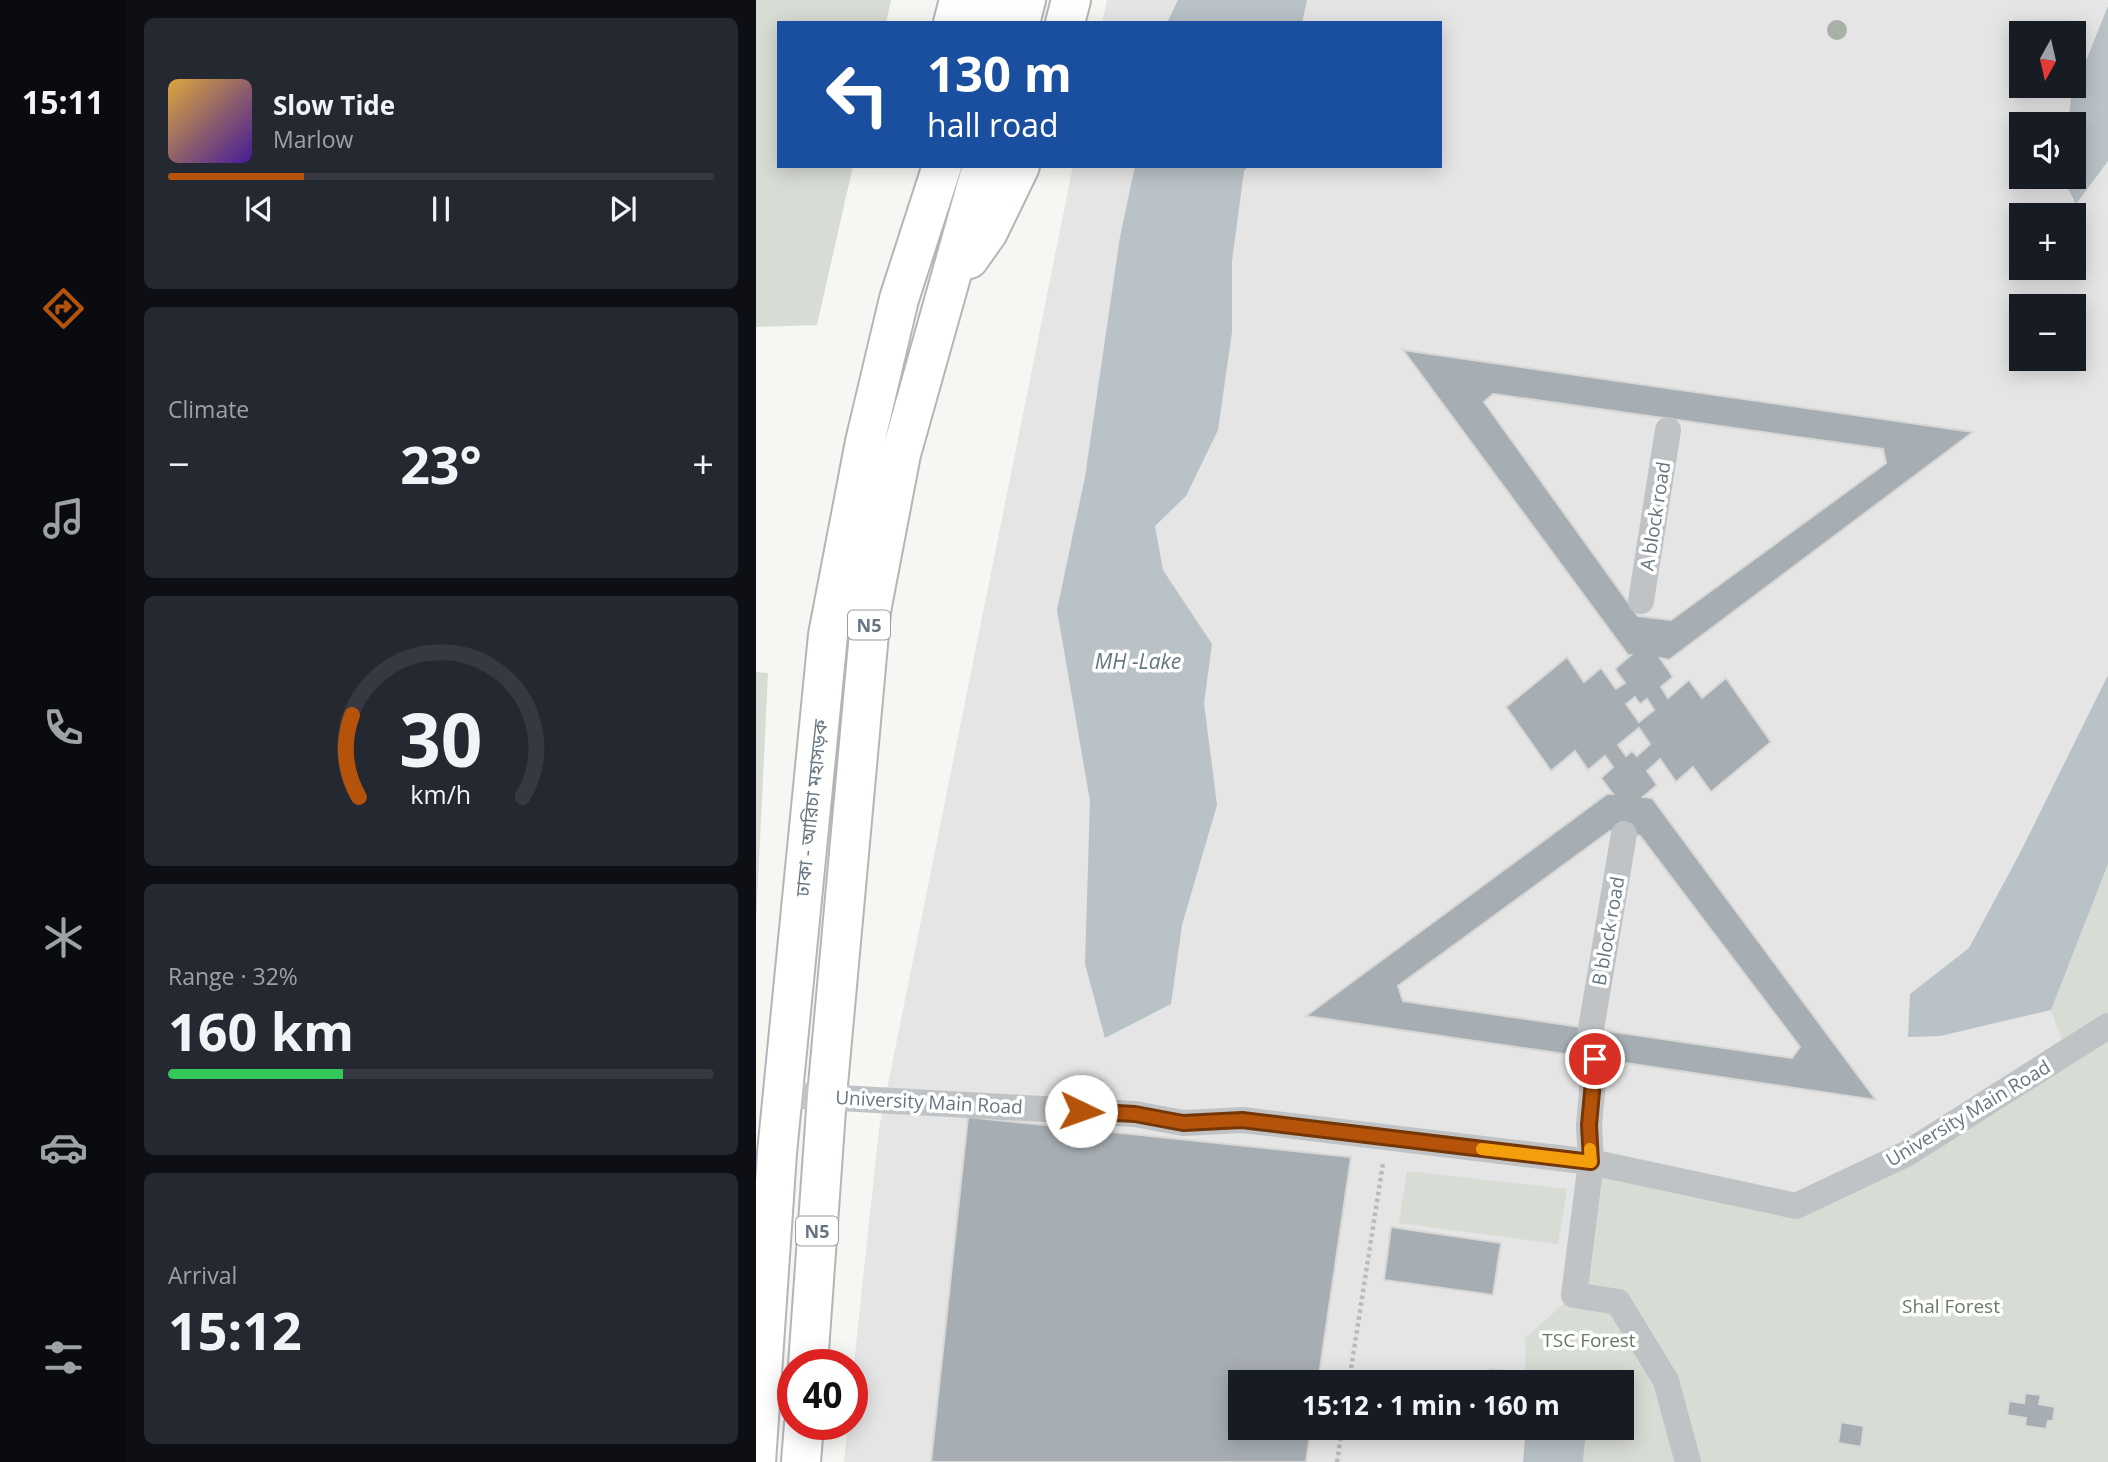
<!DOCTYPE html>
<meta charset="utf-8">
<style>
body{margin:0;font-family:"Open Sans","Noto Sans Bengali",sans-serif;background:#242831;color:#f1f3f6;height:100vh;display:flex;flex-direction:column;font-size:26px;white-space:nowrap}
*{box-sizing:border-box;margin:0}
p{font-size:23px;color:#9ea1a6}
.icon{flex:none;width:38px;height:38px;fill:none;stroke:currentColor;stroke-width:2;stroke-linecap:round;stroke-linejoin:round}
.map{position:relative;flex:1;overflow:hidden}
.details{display:flex;flex-direction:column;gap:18px;padding:18px;background:#0d0f14;width:630px}
.details>*{flex:none}
.top-card{position:absolute;left:21px;top:21px;width:665px;height:147px;border-radius:0px;box-shadow:0 4px 18px #0003;background:#1a4fa0;color:#fff;overflow:hidden}
.needle{width:46px;rotate:188deg}
.tools{position:absolute;left:1253px;top:21px;display:grid;gap:14px}
.tools a{display:grid;place-items:center;width:77px;height:77px;border-radius:0px;background:#171b24;box-shadow:0 4px 18px #0003;font-size:35px}
.speed{position:absolute;left:21px;top:1349px;display:flex;gap:14px;font-size:35px;font-weight:700;text-align:center}
.speed>*{display:grid;place-content:center;width:91px;height:91px;border-radius:50%;background:#171b24;box-shadow:0 4px 18px #0003;line-height:1}
.speed .limit{border:10px solid #d22;background:#fff;color:#111}
.pin{position:absolute;display:grid;place-items:center;width:60px;height:60px;color:#fff;margin:-30px;border:4px solid #fff;border-radius:50%;box-shadow:0 2px 7px #0007}
.me{position:absolute;width:77px;margin:-38px;rotate:93deg;stroke-linejoin:round;filter:drop-shadow(0 0 5px #0008)}
.turn{display:flex;align-items:center;gap:24px;height:147px;padding:0 35px;font-size:32px}
.turn .icon{width:91px;height:91px;stroke-width:2.5}
.turn b{display:block;font-size:49px;line-height:60px}
.big{font-size:52px;font-weight:700;line-height:1.1}
.details .widget{flex:1;display:flex;flex-direction:column;justify-content:center;gap:10px;min-width:0;padding:0 24px;border-radius:10px;background:#242831}
.details .dial{align-items:center;gap:0}
.dial svg{height:182px;overflow:visible;fill:none;stroke:#363941;stroke-width:7;stroke-linecap:round;text-anchor:middle}
.dial text{fill:#f1f3f6;stroke:none}
.song{display:flex;align-items:center;gap:21px}
.cover{width:84px;height:84px;border-radius:10px;background:linear-gradient(135deg,hsl(40 70% 55%),hsl(260 70% 35%))}
.played{height:7px;border-radius:4px;background:linear-gradient(90deg,#b45309 25%,#363941 25%)}
.keys{display:flex;justify-content:space-around;direction:ltr}
.heat{display:flex;justify-content:space-between;align-items:center;font-size:38px;direction:ltr}
.charge{height:10px;border-radius:5px;background:linear-gradient(90deg,#34c759 32%,#363941 0)}
.trip{position:absolute;left:472px;top:1370px;width:406px;height:70px;border-radius:0px;background:#171b24;box-shadow:0 4px 18px #0003;font-weight:700;line-height:70px;text-align:center}
main{display:flex;flex:1;min-height:0}
.dock{display:flex;flex-direction:column;width:126px;justify-content:space-around;align-items:center;background:#090b0e;color:#9ea1a6}
.dock .icon{width:49px;height:49px}
.dock .selected{color:#b45309}
.dock b{font-size:32px;color:#f1f3f6}
.map>svg:first-child{display:block}
.built{fill:#e4e5e4;fill-rule:evenodd}
.green{fill:#d7dcd4}
.water{fill:#b9c2c7}
.building{fill:#a7aeb3;stroke:#d7d7d5;stroke-width:2;fill-rule:evenodd}
.lines{fill:none;stroke-linecap:round;stroke-linejoin:round}
.highway-casing{stroke:#b2b6b9;stroke-width:42}
.path{stroke:#b9bcbe;stroke-width:4.5;stroke-dasharray:3.5 3.5;stroke-linecap:butt}
.minor{stroke:#bfc3c6;stroke-width:26}
.highway{stroke:#fff;stroke-width:38}
.tree{fill:#a8b1a5}
.route-casing{stroke:#753606;stroke-width:18}
.route{stroke:#b45309;stroke-width:12}
.slow{stroke:#f59e0b;stroke-width:12}
.labels{text-anchor:middle;dominant-baseline:central;stroke-width:7;stroke-linejoin:round;paint-order:stroke}
.shield{fill:#fff;stroke:#959fa8;stroke-width:2}
.shield-label{font-size:18px;font-weight:bold;fill:#677682}
.street-label{font-size:19px;fill:#677682;stroke:#fff}
.park-label{font-size:19px;fill:#697966;stroke:#fff}
.water-label{font-size:21px;font-style:italic;fill:#63777e;stroke:#fff}
</style>
<main>
<nav class="dock">
<b>15:11</b>
<svg class="icon selected" aria-label="directions" viewBox="0 0 24 24"><path d="M12 3l9 9-9 9-9-9zM9 14v-3h6M13 9l2 2-2 2"/></svg>
<svg class="icon" aria-label="music" viewBox="0 0 24 24"><path d="M9 18V5l10-2v13"/><circle cx="6" cy="18" r="3"/><circle cx="16" cy="16" r="3"/></svg>
<svg class="icon" aria-label="phone" viewBox="0 0 24 24"><path d="M5 4h4l2 5-3 2q2 4 5 5l2-3 5 2v4C11 20 4 13 5 4z"/></svg>
<svg class="icon" aria-label="climate" viewBox="0 0 24 24"><path d="M12 3v18M4 7l16 10M4 17L20 7"/></svg>
<svg class="icon" aria-label="car" viewBox="0 0 24 24"><path d="M5 17H2v-5l4-1 3-4h7l3 4 3 1v5h-3M9 17h6M6 11h13"/><circle cx="7" cy="17" r="2"/><circle cx="17" cy="17" r="2"/></svg>
<svg class="icon" aria-label="filters" viewBox="0 0 24 24"><path d="M4 7h16M4 17h16"/><circle cx="9" cy="7" r="2"/><circle cx="15" cy="17" r="2"/></svg>
</nav>
<section class="details">
<div class="widget">
<div class="song"><i class="cover"></i><div><b>Slow Tide</b><p>Marlow</p></div></div>
<div class="played"></div>
<div class="keys"><svg class="icon" aria-label="previous" viewBox="0 0 24 24"><path d="M18 5L8 12l10 7zM5 5v14"/></svg><svg class="icon" aria-label="pause" viewBox="0 0 24 24"><path d="M8 5v14M16 5v14"/></svg><svg class="icon" aria-label="next" viewBox="0 0 24 24"><path d="M6 5l10 7-10 7zM19 5v14"/></svg></div>
</div>
<div class="widget"><p>Climate</p>
<div class="heat"><a>−</a><b class="big">23°</b><a>+</a></div>
</div>
<div class="widget dial"><svg viewBox="0 0 100 80">
<path d="M14 69A42 42 0 1 1 86 69"/>
<path d="M14 69A42 42 0 0 1 11 33" stroke="#b45309"/>
<text x="50" y="56" font-size="32" font-weight="700">30</text>
<text x="50" y="72" font-size="11">km/h</text>
</svg></div>
<div class="widget"><p>Range · 32%</p><b class="big">160 km</b><div class="charge"></div></div>
<div class="widget"><p>Arrival</p><b class="big">15:12</b></div>
</section>
<div class="map">
<svg width="1352" height="1462" viewBox="0 0 1352 1462">
<rect width="100%" height="100%" fill="#f6f6f3"/>
<!-- built -->
<path class="built" d="M351 0H1352V1462H88L92 1425 96 1424V1382L123 1129 317 166H684V23H346ZM1265 33H1318V86H1265ZM1265 124H1318V177H1265ZM1265 215H1318V268H1265ZM1265 306H1318V359H1265ZM485 1382H866V1428H485Z"/>
<!-- green -->
<path class="green" d="M0 0H135L130 23H23V166H97L61 325 0 327Z
M0 672 12 673 0 923Z
M1352 864V1462H827L830 1431 810 1428H866V1382H770L769 1338 818 1295 835 1162 1040 1206 1310 1052 1295 1010Z
M651 1171 811 1189 802 1244 643 1223Z"/>
<!-- water -->
<path class="water" d="M422 0H551L546 23H411Z
M1352 6V161L1320 204 1306 177H1318V124H1312L1315 98Z
M379 166H492L488 171 476 261V332L462 430 430 496 399 526 407 570 456 644 448 703 461 805 426 925 415 1004 349 1038 329 964 334 801 301 610 329 477 364 237Z
M1352 675V864L1295 1010 1184 1036 1152 1037 1154 994 1213 948 1265 851Z
M770 1428 830 1430 827 1462H767Z"/>
<!-- building -->
<path class="building" d="M647 350 1217 432 913 660 904 658 917 677 905 687 912 698 933 680 946 698 970 678 1015 742 955 792 937 767 920 782 904 759 891 771 901 785 887 797 896 798 1120 1100 550 1016 851 794H857L845 778 857 767 849 756 832 770 819 751 795 771 750 707 811 657 828 682 845 668 860 689 869 683 859 669 875 655H872ZM737 394 1127 449 1130 463 915 620 882 616 728 402ZM879 697 884 704 891 699 898 710 883 722 870 704ZM883 728 894 744 881 756 876 751 870 756 862 745ZM854 831 884 836 1044 1047 1036 1058 647 1001 642 986Z
M212 1117 595 1157 562 1382H485V1428H555L550 1462H175Z
M635 1227 745 1243 737 1295 628 1280Z
M734 1369 757 1372 756 1382H732Z
M1269 1393 1285 1395 1283 1404 1299 1407 1297 1421H1292L1290 1429 1269 1426 1270 1418 1251 1415 1253 1401 1268 1403Z
M1085 1422 1108 1426 1105 1447 1082 1443Z"/>
<g class="lines">
<defs>
<path id="highway" d="M197 23 203 0
M225 23 231 0
M264 23 270 0
M309 23 315 0
M213 259 232 232 264 166
M52 1365 71 1096 115 611 145 454 226 166
M0 1462 21 1153 72 635 109 442 143 299 186 166
M45 1462 48 1424"/>
</defs>
<!-- highway casing -->
<use href="#highway" class="highway-casing"/>
<!-- path -->
<path class="path" d="M593 1382 627 1163
M581 1462 586 1428"/>
<!-- minor -->
<path class="minor" d="M885 601 912 430
M835 1029 868 834
M839 1059 833 1125 835 1162 818 1295 862 1302 910 1381 932 1462
M29 1095 379 1114 427 1123 487 1120 835 1162 1040 1206 1150 1154 1352 1026"/>
<!-- highway -->
<use href="#highway" class="highway"/>
</g>
<!-- trees -->
<circle class="tree" cx="1081" cy="30" r="10"/>
<g class="lines">
<defs>
<path id="route" d="M325 1111 379 1114 427 1123 486 1120 835 1162 833 1125 839 1059"/>
</defs>
<!-- route casing -->
<use href="#route" class="route-casing"/>
<!-- route -->
<use href="#route" class="route"/>
<!-- slow -->
<path class="slow" d="M726 1149 835 1162 834 1149"/>
</g>
<g class="labels">
<!-- shield labels -->
<g class="shield">
<rect x="92" y="610.5" width="42" height="29" rx="5"/>
<rect x="40" y="1216.5" width="42" height="29" rx="5"/>
</g>
<g class="shield-label">
<text x="113" y="625">N5</text>
<text x="61" y="1231">N5</text>
</g>
<!-- street labels -->
<g class="street-label">
<text transform="translate(899 516) rotate(-81)">A block road</text>
<text transform="translate(55 808) rotate(-84)">ঢাকা - আরিচা মহাসড়ক</text>
<text transform="translate(852 931) rotate(-80)">B block road</text>
<text transform="translate(173 1102) rotate(3)">University Main Road</text>
<text transform="translate(1212 1113) rotate(-31)">University Main Road</text>
</g>
<!-- park labels -->
<g class="park-label">
<text x="1195" y="1306">Shal Forest</text>
<text x="833" y="1340">TSC Forest</text>
</g>
<!-- water labels -->
<g class="water-label">
<text x="382" y="661">MH -Lake</text>
</g>
</g>
</svg>
<div class="tools">
<a><svg class="needle" viewBox="-14 -14 28 28"><path d="M0-13l5 13h-10z" fill="#e53935"/><path d="M0 13l5-13h-10z" fill="#9ea1a6"/></svg></a>
<a><svg class="icon" aria-label="sound" viewBox="0 0 24 24"><path d="M4 9h4l5-4v14l-5-4H4zM17 9q2 3 0 6"/></svg></a>
<a>+</a>
<a>−</a>
</div>
<div class="speed"><div class="limit">40</div></div>
<div class="pin" style="left:839px;top:1059px;background:#d93025"><svg class="icon" aria-label="arrive" viewBox="0 0 24 24"><path d="M6 21V4h12l-3 4 3 4H6"/></svg></div>
<svg class="me" style="left:325px;top:1111px" viewBox="-20 -20 40 40"><circle r="19" fill="#fff"/><path d="M0-13L10 11 0 6-10 11z" fill="#b45309"/></svg>
<div class="trip">15:12 · 1 min · 160 m</div>
<div class="top-card">
<div class="turn"><svg class="icon" aria-label="left" viewBox="0 0 24 24"><path d="M17 20v-9H6M10 6l-5 5 5 5"/></svg><div><b>130 m</b>hall road</div></div>
</div>
</div>
</main>
